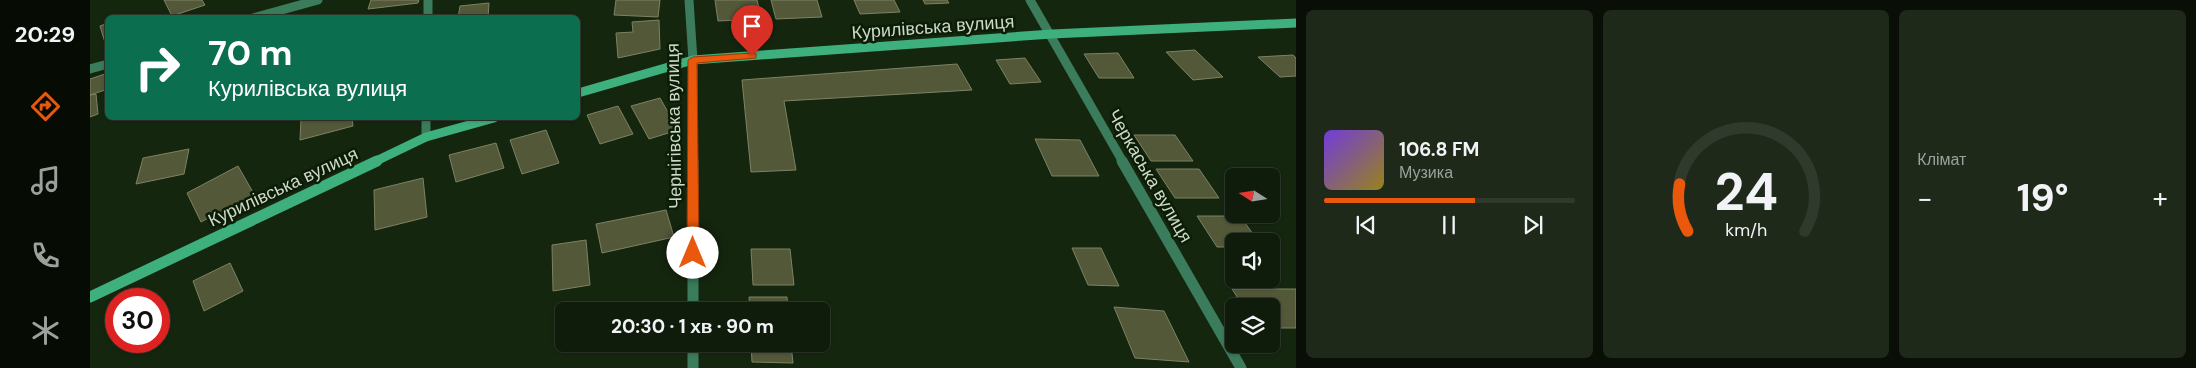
<!DOCTYPE html>
<html lang="uk">
<meta charset="utf-8">
<style>
body{margin:0;font-family:"DM Sans",sans-serif;background:#1e2919;color:#f1f3f6;height:100vh;display:flex;flex-direction:column;font-size:19px;white-space:nowrap}
*{box-sizing:border-box;margin:0}
p{font-size:16px;color:#9ca19d}
.icon{flex:none;width:28px;height:28px;fill:none;stroke:currentColor;stroke-width:2;stroke-linecap:round;stroke-linejoin:round}
.map{position:relative;flex:1;overflow:hidden}
.drawer{display:flex;flex-direction:column;gap:10px;padding:10px;background:#090f06;width:900px}
.drawer>*{flex:none}
.top-card{position:absolute;left:15px;top:15px;width:475px;height:105px;border-radius:8px;box-shadow:0 1px 4px #0004,0 0 0 1px #303a2c;background:#0b6e4f;color:#fff;overflow:hidden}
.needle{width:32px;rotate:282deg}
.tools{position:absolute;left:1135px;top:168px;display:grid;gap:10px}
.tools a{display:grid;place-items:center;width:55px;height:55px;border-radius:8px;background:#101c0b;box-shadow:0 1px 4px #0004,0 0 0 1px #303a2c;font-size:25px}
.speed{position:absolute;left:15px;top:288px;display:flex;gap:10px;font-size:25px;font-weight:700;text-align:center}
.speed>*{display:grid;place-content:center;width:65px;height:65px;border-radius:50%;background:#101c0b;box-shadow:0 1px 4px #0004,0 0 0 1px #303a2c;line-height:1}
.speed .limit{border:8px solid #d22;background:#fff;color:#111}
.pin{position:absolute;display:grid;place-items:center;width:42px;height:42px;color:#fff;margin:-51px -21px;border-radius:50% 50% 50% 0;rotate:-45deg;box-shadow:0 0 5px #0007}
.pin .icon{rotate:45deg}
.me{position:absolute;width:55px;margin:-28px;rotate:0deg;stroke-linejoin:round;filter:drop-shadow(0 0 4px #0008)}
.turn{display:flex;align-items:center;gap:18px;height:105px;padding:0 20px;font-size:22px}
.turn .icon{width:65px;height:65px;stroke-width:2.5}
.turn b{display:block;font-size:35px;line-height:42px}
.big{font-size:38px;font-weight:700;line-height:1.1}
.drawer .card{flex:1;display:flex;flex-direction:column;justify-content:center;gap:8px;min-width:0;padding:0 18px;border-radius:8px;background:#1e2919}
.drawer .dial{align-items:center;gap:0}
.dial svg{height:130px;overflow:visible;fill:none;stroke:#303a2c;stroke-width:7;stroke-linecap:round;text-anchor:middle}
.dial text{fill:#f1f3f6;stroke:none}
.song{display:flex;align-items:center;gap:15px}
.cover{width:60px;height:60px;border-radius:8px;background:linear-gradient(135deg,hsl(260 70% 55%),hsl(50 70% 35%))}
.played{height:5px;border-radius:2px;background:linear-gradient(90deg,#ea580c 60%,#303a2c 60%)}
.keys{display:flex;justify-content:space-around;direction:ltr}
.heat{display:flex;justify-content:space-between;align-items:center;font-size:28px;direction:ltr}
.drawer .tiles{flex:1;display:grid;gap:10px;grid-template-columns:repeat(3,1fr)}
.trip{position:absolute;left:465px;top:302px;width:275px;height:50px;border-radius:8px;background:#101c0b;box-shadow:0 1px 4px #0004,0 0 0 1px #303a2c;font-weight:700;line-height:50px;text-align:center}
main{display:flex;flex:1;min-height:0}
.menu{display:flex;flex-direction:column;width:90px;justify-content:space-around;align-items:center;background:#060b04;color:#9ca19d}
.menu .icon{width:35px;height:35px}
.menu .current{color:#ea580c}
.menu b{font-size:22px;color:#f1f3f6}
.map>svg:first-child{display:block}
.building{fill:#535839;stroke:#7d8262}
.lines{fill:none;stroke-linecap:round;stroke-linejoin:round}
.street-far1{stroke:#3a7c5c;stroke-width:9}
.street{stroke:#3a7c5c;stroke-width:11}
.secondary-far1{stroke:#3eb07d;stroke-width:9}
.secondary{stroke:#3eb07d;stroke-width:11}
.route{fill:#ea580c;stroke:#983908}
.labels{text-anchor:middle;dominant-baseline:central;stroke-width:5;stroke-linejoin:round;paint-order:stroke}
.street-label{font-size:18px;fill:#ced9ca;stroke:#0c1d06}
</style>
<main>
<nav class="menu">
<b>20:29</b>
<svg class="icon current" aria-label="directions" viewBox="0 0 24 24"><path d="M12 3l9 9-9 9-9-9zM9 14v-3h6M13 9l2 2-2 2"/></svg>
<svg class="icon" aria-label="music" viewBox="0 0 24 24"><path d="M9 18V5l10-2v13"/><circle cx="6" cy="18" r="3"/><circle cx="16" cy="16" r="3"/></svg>
<svg class="icon" aria-label="phone" viewBox="0 0 24 24"><path d="M5 4h4l2 5-3 2q2 4 5 5l2-3 5 2v4C11 20 4 13 5 4z"/></svg>
<svg class="icon" aria-label="climate" viewBox="0 0 24 24"><path d="M12 3v18M4 7l16 10M4 17L20 7"/></svg>
</nav>
<div class="map">
<svg width="1206" height="368" viewBox="0 0 1206 368">
<rect width="100%" height="100%" fill="#15260f"/>
<!-- building -->
<path class="building" d="M74 0H112L115 5 82 16Z
M281 0H329L328 3 278 9Z
M526 0H570L568 17 524 15Z
M625 0H667L672 19 628 21Z
M681 0H727L732 17 686 19Z
M764 0H804L810 12 770 14Z
M833 0H857L859 3 835 4Z
M399 3 398 18H368L370 6Z
M569 20 570 49 528 58 526 33 543 32 542 22Z
M18 23V46H16L10 26Z
M1105 50 1133 77 1103 80 1076 52Z
M1028 53 1044 78H1009L994 54Z
M1203 55 1206 58V76L1190 77 1168 57Z
M935 58 951 82 920 84 906 60Z
M867 64 882 90 694 101 706 170 661 172 652 80Z
M18 73V89L0 95V79Z
M6 94 8 114 0 117V95Z
M570 98 588 130 559 139 541 106Z
M528 106 543 134 510 144 497 115Z
M217 118H262L263 126 210 140 211 119Z
M456 130 469 163 432 174 420 140Z
M1044 135H1085L1103 161H1061Z
M945 139 990 140 1009 176H962Z
M406 143 414 168 366 182 359 155Z
M99 149 94 174 46 184 53 158Z
M148 166 164 194 111 222 97 193Z
M1066 169H1109L1129 198H1085Z
M333 178 337 217 285 230 284 190Z
M576 210 584 237 512 253 506 224Z
M1107 216H1150L1168 241H1144V247H1127Z
M496 240 500 285 463 291 462 245Z
M982 248H1011L1029 286 998 285Z
M661 249H700L704 285H663Z
M140 263 153 291 114 311 103 281Z
M1142 289H1206V328H1181V306H1153Z
M659 297H697L698 311H660Z
M1024 307 1074 311 1099 362 1045 358Z
M661 344H701L703 363 662 362Z"/>
<g class="lines">
<!-- street-far1 -->
<path class="street-far1" d="M338 0V18
M599 0 603 60V162
M940 0 1033 162
M163 18 228 0
M0 69 18 64
M336 118V137"/>
<!-- street -->
<path class="street" d="M603 161V311
M1032 161 1151 368
M603 344V368"/>
<!-- secondary-far1 -->
<path class="secondary-far1" d="M488 93 603 60 962 34 1206 23
M284 162 336 137 404 118"/>
<!-- secondary -->
<path class="secondary" d="M0 297 287 161"/>
</g>
<!-- route -->
<path class="route" d="M662 53 666 54V58L607 63 609 253 603 258 597 253 598 60 603 57Z"/>
<g class="labels">
<!-- street labels -->
<g class="street-label">
<text transform="translate(843 27) rotate(-4)">Курилівська вулиця</text>
<text transform="translate(584 126) rotate(-91)">Чернігівська вулиця</text>
<text transform="translate(1060 176) rotate(60)">Черкаська вулиця</text>
<text transform="translate(193 187) rotate(-25)">Курилівська вулиця</text>
</g>
</g>
</svg>
<div class="tools">
<a><svg class="needle" viewBox="-14 -14 28 28"><path d="M0-13l5 13h-10z" fill="#e53935"/><path d="M0 13l5-13h-10z" fill="#9ca19d"/></svg></a>
<a><svg class="icon" aria-label="sound" viewBox="0 0 24 24"><path d="M4 9h4l5-4v14l-5-4H4zM17 9q2 3 0 6"/></svg></a>
<a><svg class="icon" aria-label="layers" viewBox="0 0 24 24"><path d="M12 4l9 5-9 5-9-5zM3 14l9 5 9-5"/></svg></a>
</div>
<div class="speed"><div class="limit">30</div></div>
<div class="pin" style="left:662px;top:56px;background:#d93025"><svg class="icon" aria-label="arrive" viewBox="0 0 24 24"><path d="M6 21V4h12l-3 4 3 4H6"/></svg></div>
<svg class="me" style="left:603px;top:253px" viewBox="-20 -20 40 40"><circle r="19" fill="#fff"/><path d="M0-13L10 11 0 6-10 11z" fill="#ea580c"/></svg>
<div class="trip">20:30 · 1 хв · 90 m</div>
<div class="top-card">
<div class="turn"><svg class="icon" aria-label="right" viewBox="0 0 24 24"><path d="M7 20v-9h11M14 6l5 5-5 5"/></svg><div><b>70 m</b>Курилівська вулиця</div></div>
</div>
</div>
<section class="drawer">
<div class="tiles">
<div class="card">
<div class="song"><i class="cover"></i><div><b>106.8 FM</b><p>Музика</p></div></div>
<div class="played"></div>
<div class="keys"><svg class="icon" aria-label="previous" viewBox="0 0 24 24"><path d="M18 5L8 12l10 7zM5 5v14"/></svg><svg class="icon" aria-label="pause" viewBox="0 0 24 24"><path d="M8 5v14M16 5v14"/></svg><svg class="icon" aria-label="next" viewBox="0 0 24 24"><path d="M6 5l10 7-10 7zM19 5v14"/></svg></div>
</div>
<div class="card dial"><svg viewBox="0 0 100 80">
<path d="M14 69A42 42 0 1 1 86 69"/>
<path d="M14 69A42 42 0 0 1 9 40" stroke="#ea580c"/>
<text x="50" y="56" font-size="32" font-weight="700">24</text>
<text x="50" y="72" font-size="11">km/h</text>
</svg></div>
<div class="card"><p>Клімат</p>
<div class="heat"><a>−</a><b class="big">19°</b><a>+</a></div>
</div>
</div>
</section>
</main>
